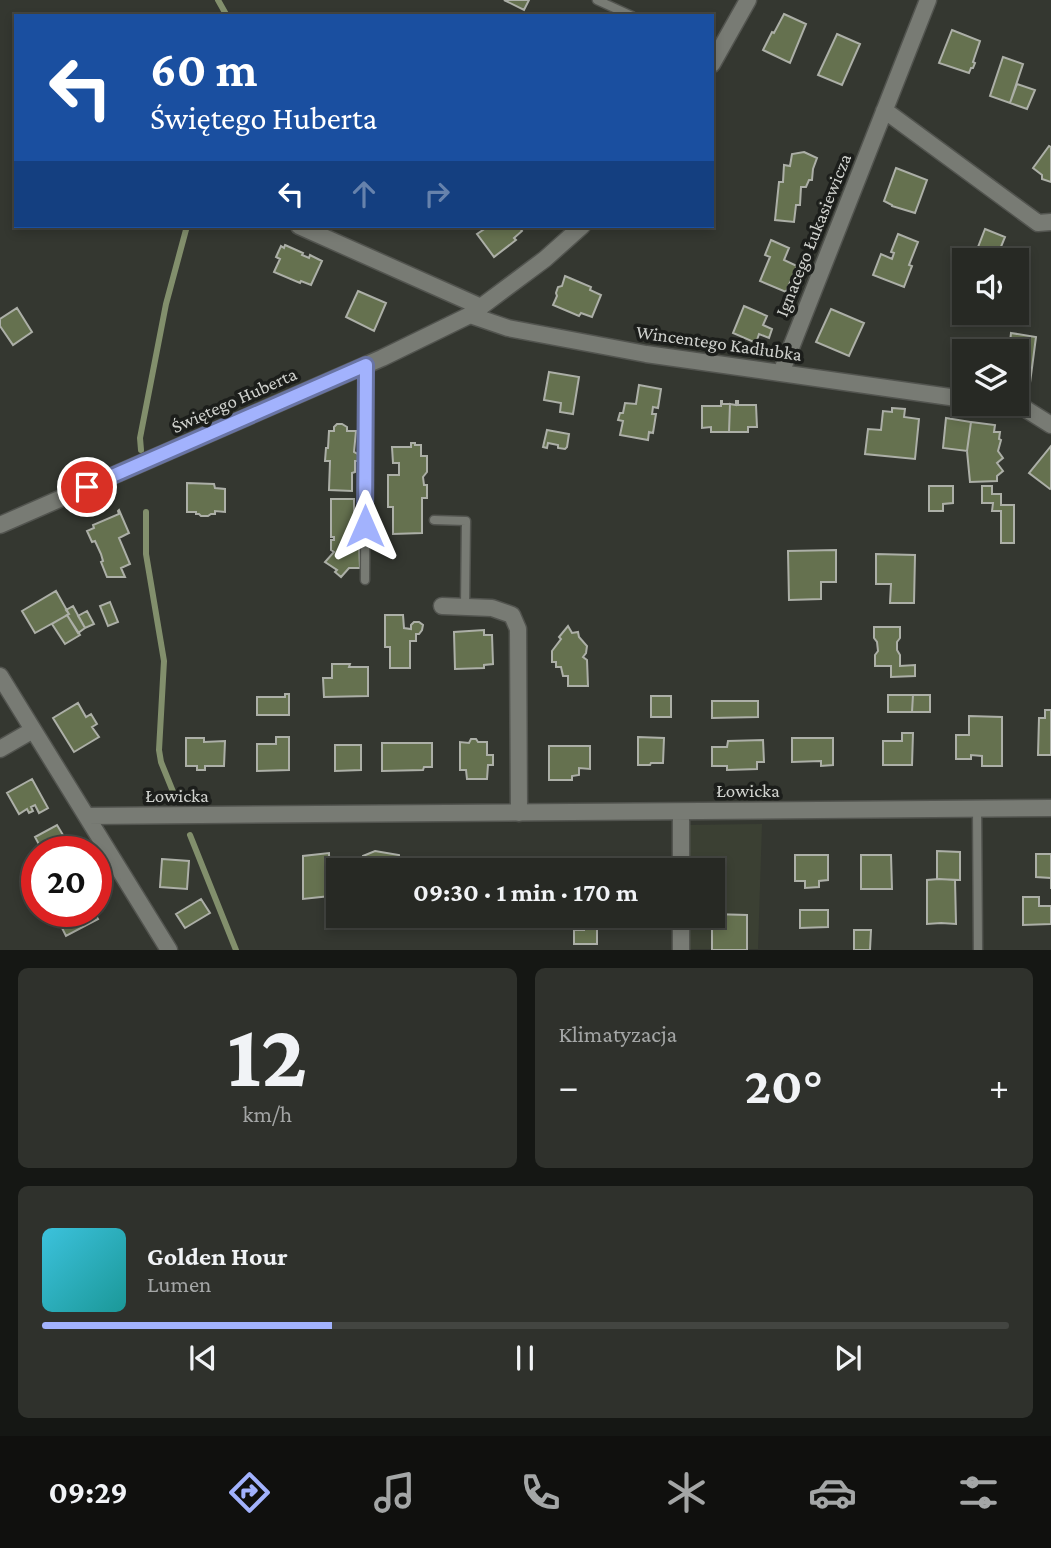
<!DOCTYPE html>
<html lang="pl">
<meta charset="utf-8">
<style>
body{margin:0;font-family:"Crimson Pro",serif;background:#2f312c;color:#f1f3f6;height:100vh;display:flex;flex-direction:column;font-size:26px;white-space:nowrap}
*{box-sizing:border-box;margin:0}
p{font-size:23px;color:#a4a6a6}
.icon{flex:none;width:38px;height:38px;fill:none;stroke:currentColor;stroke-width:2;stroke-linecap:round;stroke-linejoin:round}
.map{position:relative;height:950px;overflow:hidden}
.side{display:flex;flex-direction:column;gap:18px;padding:18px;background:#151714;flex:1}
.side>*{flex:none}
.banner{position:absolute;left:14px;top:14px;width:700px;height:214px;border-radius:0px;box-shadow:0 4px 10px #0003,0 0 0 2px #434541;background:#1a4fa0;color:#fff;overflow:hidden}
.fabs{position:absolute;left:952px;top:248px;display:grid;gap:14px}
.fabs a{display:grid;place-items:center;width:77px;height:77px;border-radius:0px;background:#272924;box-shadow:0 4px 10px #0003,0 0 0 2px #434541;font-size:35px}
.speed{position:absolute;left:21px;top:836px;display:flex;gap:14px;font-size:35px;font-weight:700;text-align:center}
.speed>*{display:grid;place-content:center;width:91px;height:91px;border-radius:50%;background:#272924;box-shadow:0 4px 10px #0003,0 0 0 2px #434541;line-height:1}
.speed .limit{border:10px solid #d22;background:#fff;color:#111}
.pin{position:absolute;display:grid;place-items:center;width:60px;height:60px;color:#fff;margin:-30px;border:4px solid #fff;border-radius:50%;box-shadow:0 2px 7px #0007}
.me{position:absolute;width:77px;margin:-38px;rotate:0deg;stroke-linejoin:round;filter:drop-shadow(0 0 5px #0008)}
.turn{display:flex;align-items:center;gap:24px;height:147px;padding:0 21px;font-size:32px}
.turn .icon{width:91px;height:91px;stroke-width:2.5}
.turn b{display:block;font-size:49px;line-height:60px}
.lanes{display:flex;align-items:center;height:66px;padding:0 21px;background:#0003;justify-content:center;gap:35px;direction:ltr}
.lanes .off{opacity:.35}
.big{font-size:52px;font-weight:700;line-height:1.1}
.side .tile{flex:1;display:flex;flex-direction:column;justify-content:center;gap:10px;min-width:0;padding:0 24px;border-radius:10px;background:#2f312c}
.side .dial{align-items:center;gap:0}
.dial b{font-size:91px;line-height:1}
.song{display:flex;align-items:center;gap:21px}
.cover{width:84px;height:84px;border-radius:10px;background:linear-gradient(135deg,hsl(190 70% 55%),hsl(180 70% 35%))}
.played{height:7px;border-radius:4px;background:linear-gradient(90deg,#a2b2fd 30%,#434541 30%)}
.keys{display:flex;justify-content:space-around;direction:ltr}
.heat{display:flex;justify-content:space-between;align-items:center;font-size:38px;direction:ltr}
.side .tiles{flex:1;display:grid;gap:18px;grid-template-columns:1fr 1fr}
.tile:last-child{grid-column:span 2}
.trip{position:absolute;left:326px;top:858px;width:399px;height:70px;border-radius:0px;background:#272924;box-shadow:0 4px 10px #0003,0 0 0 2px #434541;font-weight:700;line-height:70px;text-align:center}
.menu{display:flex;height:112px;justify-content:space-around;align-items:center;background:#10100e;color:#a4a6a6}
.menu .icon{width:49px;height:49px}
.menu .selected{color:#a2b2fd}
.menu b{font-size:32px;color:#f1f3f6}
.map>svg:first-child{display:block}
.built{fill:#3b4033}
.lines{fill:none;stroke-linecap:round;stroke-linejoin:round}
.stream{stroke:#828f6c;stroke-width:6}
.building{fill:#65714f;stroke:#acafa7;stroke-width:2}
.service-casing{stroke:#52544f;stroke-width:11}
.minor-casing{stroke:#52544f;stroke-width:19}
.service{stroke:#787b74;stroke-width:8}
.minor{stroke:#787b74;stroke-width:16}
.route-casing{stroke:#6974a4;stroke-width:18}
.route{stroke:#a2b2fd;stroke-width:12}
.labels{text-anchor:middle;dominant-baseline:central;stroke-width:7;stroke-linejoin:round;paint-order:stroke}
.street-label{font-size:19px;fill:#d0d2ce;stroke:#1c1e1b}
</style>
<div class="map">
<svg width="1051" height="950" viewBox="0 0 1051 950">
<rect width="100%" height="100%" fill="#343730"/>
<!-- built -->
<path class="built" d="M762 824 758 949H684L685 915H712V870H686L687 825Z"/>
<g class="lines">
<!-- stream -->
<path class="stream" d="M218 0 227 16
M141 450 140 438 166 304 187 226
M146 512V554L164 661 159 750 161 762 176 799
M190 835 236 950"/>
</g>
<!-- building -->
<path class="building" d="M504 0H529L524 10Z
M784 14 806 24 790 63 763 50 772 32 774 33Z
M952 30 980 41 973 62 975 63 973 68H971L969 73 939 63Z
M837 34 860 44 842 85 818 75Z
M1003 57 1023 64 1010 103 990 96Z
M1017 84 1035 90 1027 109 1010 103Z
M1049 146 1051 147V182L1042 179V175L1033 168Z
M804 152 817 158 813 169 812 180H809L806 187H801L800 205H796L794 222 775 220 779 182H783L784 165 790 166 792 154Z
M896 168 927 180 915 213 892 206V205L884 201Z
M489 226H518L522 231 514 238 516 240 494 257 477 234Z
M985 229 1005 237 996 259 992 258 990 261H975L973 260Z
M898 234 918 242 909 265 912 266 904 287 873 275 881 254 892 259 894 253 891 252Z
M771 240 789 248 784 260 797 266 786 292 760 281 770 257 765 255Z
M285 245 303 253 302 255 309 258 310 255 322 261 311 285 301 281 300 283 274 272 280 259 276 257 281 246 284 248Z
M565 276 591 287 590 290 601 295 592 317 581 313 579 316 553 305 557 296 556 293 558 287 562 286Z
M358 291 386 303 374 331 346 317Z
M744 306 767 316 763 325 772 329 769 338 759 334 756 343 733 333Z
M17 308 32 332 13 345 0 326V319Z
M831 309 864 323 849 356 816 342Z
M1011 333 1036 337 1030 383 1017 382V352H1009Z
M549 372 579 377 573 414 560 412 561 403 544 400Z
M639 385 661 389 658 408 653 407 652 414H656L653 433 649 432 648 440 620 435 623 421 618 420 620 413H623L625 403 636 404Z
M721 401H722V404H730L729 432H711V427L702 428V406H721Z
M736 401H738V405H756L757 427H748V432H729L730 404 736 405Z
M892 408 905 409 904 417 919 419 915 459 865 454 868 429 881 430 883 411 892 412Z
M946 418 971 422 967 451 943 448Z
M971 422 995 425 994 432H1000L999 439 1001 440 998 451 1003 458 997 463 1003 471 997 476V481L970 482 967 451Z
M337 424H342L347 427V431H356L354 452 358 454V461H355V472L352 473V491L329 490 330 461H325L326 448H328L329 431H334V427Z
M547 430 569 434 567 447 565 449 558 448V445L548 443 547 448 543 447Z
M411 443H415V445H421V456H427V472L423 477 424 485H427V498H422V533L393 534V507H388V475H399V463H393L392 447H411Z
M1051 446V488L1050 489 1029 473Z
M187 483 214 484 215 488 225 489V512L215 511V514H211L208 516H201L199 514H196V512H187Z
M929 486H953V503L943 504V511H929Z
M982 486H992V494H1001V505H1014V543H1001V511H992L993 503H982Z
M331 499H354V526H350V532L359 540 360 568H349L341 577 335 572 337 570 325 562 334 552 331 550V540H334V537H331Z
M119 510 129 533 119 538 130 564 121 568 125 577H107L101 562 103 561 101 554 95 541 92 542 87 531 94 528 93 525 119 514 118 511Z
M836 550V582H821V599L789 600 788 551Z
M876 554 915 555 914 603H890L891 584H876Z
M56 591 69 614 35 633 22 611Z
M110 602 118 622 108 626 100 606Z
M73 606 85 628 78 633 67 615 69 614 66 610Z
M87 611 94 624 85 628 78 616Z
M67 615 80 635 65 644 52 624Z
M385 615H403L404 628 411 629V625L414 622H419L423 625 422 630 419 634H416V641H410V668H390V647H385Z
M568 626 572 633 578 632 579 637 587 646 586 653 583 657 587 660 588 686H568V676H563L561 667H556V662H552V651L561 639 559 637Z
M874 627H900V638L897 642V650L900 655V666L915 665V676L891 677V666H875V655L878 651 877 642 874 638Z
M484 630V635H492L493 664 484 665V668L455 669 454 632Z
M332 664H350L349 667H368V696L324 697 323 678H332Z
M285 694H289V715H257V697H285Z
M888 695H913L912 712H888Z
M913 695H930V712H912Z
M651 696H671V717H651Z
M712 701H758V717L712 718Z
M78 703 86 717 91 714 97 724 92 727 99 737 74 752 53 718Z
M1045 710H1051V755H1038L1039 718H1045Z
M969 716 1002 717V766H982V756L971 755V759H956V735H969Z
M902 733H913L912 765H883V741H902Z
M276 737H289V770L257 771V744H276Z
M638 737 664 738 663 763H651L650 765H638Z
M186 738H204V742L225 741 224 766H205V770H197V766H186Z
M792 738H833V765L821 766V761L792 762Z
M471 739H476L478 742H487V755H493V765H488L487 779H467L466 770H460V742L469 743Z
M763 740 764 762H757V769L727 770V766H712V747H727L728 741Z
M382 743H432V767H424L423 770 382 771Z
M335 745H361V770L335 771Z
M549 746H590V769L579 768V775L572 776V780H549Z
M32 779 48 808 39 813 35 805 31 807 33 811 29 813 27 809 19 814 7 793Z
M57 825 66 840 43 852 35 837Z
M375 851 399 855V870H364L363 856Z
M937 851 960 852V880L937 879Z
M329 853 330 896 303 899V856Z
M1036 854H1051V889V878L1036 877Z
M795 855H828V880L819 881V887L805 888V881H795Z
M861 855H891L892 889H861Z
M550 858H582L583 870H550Z
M162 859 189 861 187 889 160 887Z
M939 879 955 880 956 924 941 923 927 924V880Z
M1023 897H1039V906H1051V924L1023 925Z
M201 899 210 913 185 928 176 914Z
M800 910H828V927L800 928Z
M54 912H94L98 919 66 936Z
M712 914 747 915V950H712Z
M584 915H597V944H574V930H584Z
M854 930H871L870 950H854Z"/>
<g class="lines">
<defs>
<path id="service" d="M597 0 632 16
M434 520 466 521 465 607
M365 580 366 365
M977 809 978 950"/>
<path id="minor" d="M712 64 748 0
M884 111 891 115 1038 223 1051 222
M299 226 481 307
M470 315 508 328 646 354 964 399
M781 373 928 0
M1002 404 1024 408 1051 425
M0 525 382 358 470 315 545 259 582 226
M442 606 492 608 512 615 518 629 519 813
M0 676 169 950
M0 749 33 730
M87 816 1051 808
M681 870V812
M681 950V915"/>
</defs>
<!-- service casing -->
<use href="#service" class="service-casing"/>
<!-- minor casing -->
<use href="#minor" class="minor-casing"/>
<!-- service -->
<use href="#service" class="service"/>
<!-- minor -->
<use href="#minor" class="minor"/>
</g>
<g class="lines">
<defs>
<path id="route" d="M87 487 366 365 365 526"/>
</defs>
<!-- route casing -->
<use href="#route" class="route-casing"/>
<!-- route -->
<use href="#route" class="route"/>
</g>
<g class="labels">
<!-- street labels -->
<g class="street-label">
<text transform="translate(813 235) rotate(-68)">Ignacego Łukasiewicza</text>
<text transform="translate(719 343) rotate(8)">Wincentego Kadłubka</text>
<text transform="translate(234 400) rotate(-24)">Świętego Huberta</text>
<text x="748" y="790">Łowicka</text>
<text x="177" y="795">Łowicka</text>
</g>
</g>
</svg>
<div class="fabs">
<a><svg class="icon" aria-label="sound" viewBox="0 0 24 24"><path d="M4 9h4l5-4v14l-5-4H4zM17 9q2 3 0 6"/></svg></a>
<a><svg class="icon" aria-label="layers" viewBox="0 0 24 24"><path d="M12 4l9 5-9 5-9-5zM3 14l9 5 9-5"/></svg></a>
</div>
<div class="speed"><div class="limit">20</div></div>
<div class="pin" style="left:87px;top:487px;background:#d93025"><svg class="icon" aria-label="arrive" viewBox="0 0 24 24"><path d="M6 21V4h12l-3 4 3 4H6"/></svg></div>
<svg class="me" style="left:365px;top:526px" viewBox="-20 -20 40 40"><path d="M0-17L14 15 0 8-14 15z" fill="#a2b2fd" stroke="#fff" stroke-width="4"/></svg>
<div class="trip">09:30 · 1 min · 170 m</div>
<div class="banner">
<div class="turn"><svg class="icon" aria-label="left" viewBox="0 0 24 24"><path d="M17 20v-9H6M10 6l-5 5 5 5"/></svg><div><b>60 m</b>Świętego Huberta</div></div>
<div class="lanes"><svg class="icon" aria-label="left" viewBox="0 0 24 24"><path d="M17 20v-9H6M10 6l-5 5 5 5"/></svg><svg class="icon off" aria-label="ahead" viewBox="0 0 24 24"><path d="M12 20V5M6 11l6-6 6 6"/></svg><svg class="icon off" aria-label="right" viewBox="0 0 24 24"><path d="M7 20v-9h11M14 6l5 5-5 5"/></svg></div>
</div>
</div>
<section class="side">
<div class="tiles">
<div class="tile dial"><b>12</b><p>km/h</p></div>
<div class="tile"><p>Klimatyzacja</p>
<div class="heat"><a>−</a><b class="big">20°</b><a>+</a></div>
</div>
<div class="tile">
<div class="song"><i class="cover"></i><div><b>Golden Hour</b><p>Lumen</p></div></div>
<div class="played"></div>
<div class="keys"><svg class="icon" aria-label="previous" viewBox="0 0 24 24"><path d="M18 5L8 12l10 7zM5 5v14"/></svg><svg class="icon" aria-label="pause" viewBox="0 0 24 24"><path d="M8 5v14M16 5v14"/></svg><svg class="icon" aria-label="next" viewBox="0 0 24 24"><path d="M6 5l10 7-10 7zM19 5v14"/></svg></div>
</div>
</div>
</section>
<nav class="menu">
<b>09:29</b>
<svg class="icon selected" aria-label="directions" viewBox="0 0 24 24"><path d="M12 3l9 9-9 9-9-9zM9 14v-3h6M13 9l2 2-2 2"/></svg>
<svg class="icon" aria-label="music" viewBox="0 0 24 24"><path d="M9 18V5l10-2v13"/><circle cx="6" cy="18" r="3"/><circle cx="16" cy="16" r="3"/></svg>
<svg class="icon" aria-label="phone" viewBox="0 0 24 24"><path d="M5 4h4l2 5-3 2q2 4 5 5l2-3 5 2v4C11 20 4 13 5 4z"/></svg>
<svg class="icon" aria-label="climate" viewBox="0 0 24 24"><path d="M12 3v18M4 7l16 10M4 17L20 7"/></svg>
<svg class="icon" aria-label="car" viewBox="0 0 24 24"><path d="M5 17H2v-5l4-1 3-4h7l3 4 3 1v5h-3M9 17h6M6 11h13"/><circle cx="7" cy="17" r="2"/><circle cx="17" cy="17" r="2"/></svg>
<svg class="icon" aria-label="filters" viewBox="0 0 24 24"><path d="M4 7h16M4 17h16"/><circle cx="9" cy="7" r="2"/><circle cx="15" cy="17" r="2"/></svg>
</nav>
